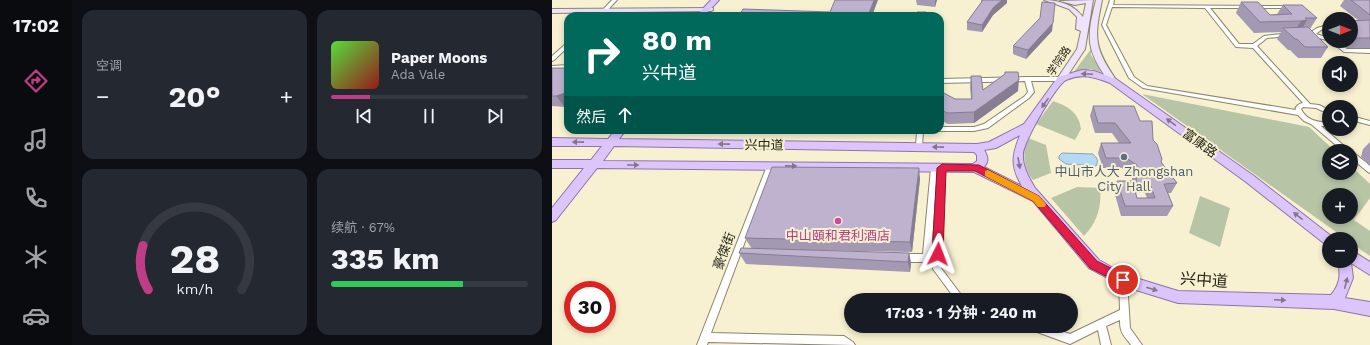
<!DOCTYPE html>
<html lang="zh">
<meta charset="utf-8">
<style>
body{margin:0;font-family:"Work Sans","Noto Sans SC",sans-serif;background:#242831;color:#f1f3f6;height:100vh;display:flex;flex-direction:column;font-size:15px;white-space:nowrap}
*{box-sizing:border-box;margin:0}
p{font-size:13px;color:#9ea1a6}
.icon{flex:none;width:22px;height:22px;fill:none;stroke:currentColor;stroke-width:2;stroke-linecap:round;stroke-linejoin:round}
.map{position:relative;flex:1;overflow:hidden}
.panel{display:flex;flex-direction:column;gap:10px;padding:10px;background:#0d0f14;width:480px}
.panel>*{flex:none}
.top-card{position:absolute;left:12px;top:12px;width:380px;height:122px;border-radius:12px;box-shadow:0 2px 6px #0003;background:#00695c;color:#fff;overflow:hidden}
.needle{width:26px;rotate:90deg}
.fabs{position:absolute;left:770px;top:12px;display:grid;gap:8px}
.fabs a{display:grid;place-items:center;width:36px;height:36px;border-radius:50%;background:#171b24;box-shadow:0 2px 6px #0003;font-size:20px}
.speed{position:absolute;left:12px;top:281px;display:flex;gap:8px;font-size:20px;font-weight:700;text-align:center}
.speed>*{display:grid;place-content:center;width:52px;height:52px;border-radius:50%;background:#171b24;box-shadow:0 2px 6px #0003;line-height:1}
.speed .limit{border:6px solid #d22;background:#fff;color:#111}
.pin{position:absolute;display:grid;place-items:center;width:34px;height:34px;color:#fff;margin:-17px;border:2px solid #fff;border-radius:50%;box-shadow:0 1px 4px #0007}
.me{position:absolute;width:44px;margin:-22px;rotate:3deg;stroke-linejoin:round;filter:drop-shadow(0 0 3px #0008)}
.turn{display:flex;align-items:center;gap:14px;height:84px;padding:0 12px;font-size:18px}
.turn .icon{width:52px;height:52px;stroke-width:2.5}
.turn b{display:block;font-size:28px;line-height:34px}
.then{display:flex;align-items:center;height:38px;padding:0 12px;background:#0003;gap:8px;font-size:15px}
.big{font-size:30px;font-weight:700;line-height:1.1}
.panel .tile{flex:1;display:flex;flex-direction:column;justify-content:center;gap:6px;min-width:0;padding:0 14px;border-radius:12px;background:#242831}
.panel .dial{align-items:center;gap:0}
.dial svg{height:104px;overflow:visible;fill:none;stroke:#363941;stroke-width:7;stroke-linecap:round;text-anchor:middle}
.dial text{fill:#f1f3f6;stroke:none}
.song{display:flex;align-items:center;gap:12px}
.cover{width:48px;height:48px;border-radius:6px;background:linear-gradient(135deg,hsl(110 70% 55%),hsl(0 70% 35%))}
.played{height:4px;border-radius:2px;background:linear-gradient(90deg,#bf3d84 20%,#363941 20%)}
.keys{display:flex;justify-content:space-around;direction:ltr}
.heat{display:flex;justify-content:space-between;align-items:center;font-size:22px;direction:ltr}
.charge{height:6px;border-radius:3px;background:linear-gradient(90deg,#34c759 67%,#363941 0)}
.panel .tiles{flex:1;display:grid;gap:10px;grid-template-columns:repeat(2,1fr)}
.trip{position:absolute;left:292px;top:293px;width:234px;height:40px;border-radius:20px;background:#171b24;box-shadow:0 2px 6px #0003;font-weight:700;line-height:40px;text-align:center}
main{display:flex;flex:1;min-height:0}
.tabs{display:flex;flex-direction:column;width:72px;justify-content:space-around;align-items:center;background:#090b0e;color:#9ea1a6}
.tabs .icon{width:28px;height:28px}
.tabs .active{color:#bf3d84}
.tabs b{font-size:18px;color:#f1f3f6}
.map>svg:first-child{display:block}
.green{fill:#b7c4a6;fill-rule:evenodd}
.water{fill:#b4d9f5;stroke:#8aa3b3}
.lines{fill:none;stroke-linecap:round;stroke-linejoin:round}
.street-casing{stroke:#8b8569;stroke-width:2}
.secondary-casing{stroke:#8b8569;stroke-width:2}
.primary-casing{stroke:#8e74ab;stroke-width:2}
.street{fill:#fff;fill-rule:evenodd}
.secondary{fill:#eee2fd;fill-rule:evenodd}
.primary{fill:#dcc5fb;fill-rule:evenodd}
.wall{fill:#a499b2;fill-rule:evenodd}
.shaded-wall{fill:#867d91}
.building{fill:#bfb2cf;stroke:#867d91}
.oneway{fill:#82768a}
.route{fill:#e11d48;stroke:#92132f}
.slow{fill:#f59e0b}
.service-dot{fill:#5c6f8a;stroke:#f7f1d1;stroke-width:1.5}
.hotel-dot{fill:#d1479c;stroke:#f7f1d1;stroke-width:1.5}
.labels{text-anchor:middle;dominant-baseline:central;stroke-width:4;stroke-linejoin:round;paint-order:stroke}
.far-street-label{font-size:11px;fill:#28261a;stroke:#f7f1d1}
.street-label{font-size:13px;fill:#28261a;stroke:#f7f1d1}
.service-label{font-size:13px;fill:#4e5e75;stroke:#f7f1d1}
.hotel-label{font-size:13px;fill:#b23c85;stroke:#f7f1d1}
.near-street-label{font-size:16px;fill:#28261a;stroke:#f7f1d1}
</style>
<main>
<nav class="tabs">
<b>17:02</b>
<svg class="icon active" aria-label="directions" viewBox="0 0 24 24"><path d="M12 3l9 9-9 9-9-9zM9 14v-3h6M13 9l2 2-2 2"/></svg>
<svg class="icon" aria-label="music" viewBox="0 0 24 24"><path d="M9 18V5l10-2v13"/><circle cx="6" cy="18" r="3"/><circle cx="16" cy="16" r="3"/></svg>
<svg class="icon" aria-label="phone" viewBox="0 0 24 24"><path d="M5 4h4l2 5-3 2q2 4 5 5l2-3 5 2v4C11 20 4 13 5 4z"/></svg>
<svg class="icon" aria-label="climate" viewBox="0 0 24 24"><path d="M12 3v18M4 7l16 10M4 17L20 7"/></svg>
<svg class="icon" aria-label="car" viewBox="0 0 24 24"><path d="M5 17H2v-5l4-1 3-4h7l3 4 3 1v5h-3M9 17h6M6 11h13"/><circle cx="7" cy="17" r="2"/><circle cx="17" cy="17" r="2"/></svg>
</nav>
<section class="panel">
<div class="tiles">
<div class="tile"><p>空调</p>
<div class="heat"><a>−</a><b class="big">20°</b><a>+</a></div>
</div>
<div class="tile">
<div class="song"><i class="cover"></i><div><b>Paper Moons</b><p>Ada Vale</p></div></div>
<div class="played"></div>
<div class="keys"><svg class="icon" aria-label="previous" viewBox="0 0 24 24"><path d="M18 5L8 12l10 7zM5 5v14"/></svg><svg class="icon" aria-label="pause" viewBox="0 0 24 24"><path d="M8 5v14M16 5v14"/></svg><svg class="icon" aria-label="next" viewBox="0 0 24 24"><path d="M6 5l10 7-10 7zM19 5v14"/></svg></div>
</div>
<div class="tile dial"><svg viewBox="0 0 100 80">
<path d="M14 69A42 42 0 1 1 86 69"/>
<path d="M14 69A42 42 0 0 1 10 35" stroke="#bf3d84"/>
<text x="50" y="56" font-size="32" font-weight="700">28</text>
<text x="50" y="72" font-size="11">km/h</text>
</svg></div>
<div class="tile"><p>续航 · 67%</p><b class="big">335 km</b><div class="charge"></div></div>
</div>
</section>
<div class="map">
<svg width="818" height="345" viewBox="0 0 818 345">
<rect width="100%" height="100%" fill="#f7f1d1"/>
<!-- green -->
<path class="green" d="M539 49V55L552 73 539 69 521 73Z
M590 94 757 127 783 151H777V173H799V166L818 184V198L802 220 818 231V256L799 243V239H794ZM777 195H799V217H777Z
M501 101C515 106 527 112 529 129L523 140 484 124Z
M476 138 494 145 499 173 481 180C471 167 470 154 476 138Z
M525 187 548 188C550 206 545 223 532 236L499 198Z
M648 196 678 208 668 247 637 233Z"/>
<!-- water -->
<path class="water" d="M510 153 541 154C545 158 547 160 544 166L514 164 507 159V156Z"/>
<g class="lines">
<defs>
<path id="street" d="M60 0H65L50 16H45Z
M558 0H562L561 5 738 6V8H658L687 44H701L712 36 738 33V35L736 36 715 38 705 46 758 104 767 105 777 110V114L764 108 751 107 749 109C754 120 766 123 777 122V126H769L798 151H791L759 124 752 121 746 115 591 88 577 78 550 25ZM560 7 653 8 684 47 701 48 751 103C748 103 742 107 744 110L595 86 582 77 554 25Z
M776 25 777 27 769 30 764 34 777 38V41H783L795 49H818V53L792 52 778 41 752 34 755 32H759L765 28Z
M16 42V47L2 60 0 61V56Z
M16 65V69L0 70V66Z
M475 77H509L512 79 509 81H479L482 92 477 98 436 128 422 131H388L385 130H388V127H422L432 124 473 96 476 92 473 81 388 83V79Z
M799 116 818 121V125L799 120Z
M365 130H371L370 147 367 149 364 147Z
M799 152H801L818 166V173L816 172 799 158Z
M218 163 221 166 159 333 292 336 301 342 303 345 156 342 155 345H145L215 166Z
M382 165 385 168 379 258 378 261 375 262H348L345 261 344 258 345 255 348 254H371L379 168Z
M390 165 393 168 389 268 413 300H404L381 269 387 168Z
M571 276 574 277 575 280 578 328 590 345H579C571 334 568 333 568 320L554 326 559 345H549L546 330 518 344 477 329 475 326H493L518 334 568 310 567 280 568 277Z"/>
<path id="secondary" d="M492 0C507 0 522 5 531 17L534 3 523 5 508 1 541 0 533 49 512 81H509L505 79 525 49 529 31 524 29 525 17 517 9Z
M544 0H550C542 39 542 48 565 81L561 83H558C534 50 534 39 544 0Z
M161 8V10L159 11 0 13V9Z"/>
<path id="primary" d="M159 0H167L152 16H144Z
M530 70 542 71 564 79 702 176 783 239H777V245L773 244 694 182 558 83C542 77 530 73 514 80 504 85 472 141 471 154 470 166 477 178 483 188L547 260 574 275 626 291 779 295C788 284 789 275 786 261H799V250L818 262V275L799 263 801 278 793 298 818 302V316L782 309 626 303 571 286 537 268 481 201 422 172 45 168 4 220 0 222V208L32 168H0V160H39L50 146H0V138L56 139 63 130H74L67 139 425 144 437 142 472 124 506 77ZM468 135C460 155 458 166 470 186L432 167C437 162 436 156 432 150L444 148ZM62 146 422 152 425 155V161L421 164 51 161Z"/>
</defs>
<!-- street casing -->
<use href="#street" class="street-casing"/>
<!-- secondary casing -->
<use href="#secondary" class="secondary-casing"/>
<!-- primary casing -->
<use href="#primary" class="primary-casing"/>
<!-- street -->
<use href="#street" class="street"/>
<!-- secondary -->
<use href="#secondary" class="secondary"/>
<!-- primary -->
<use href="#primary" class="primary"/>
</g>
<!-- wall -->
<path class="wall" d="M364 0H385L383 7 365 5Z
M429 0H455V3L441 15 430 32 415 30V22L429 3Z
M792 0H818V48H795L788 41H799V21L806 20 788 6Z
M689 2 718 15 725 14 731 5 765 18 758 29H757L776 47 769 58H746L738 50H736L725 39 729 32 702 33 684 13Z
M500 31 474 59 461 54V46Z
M0 68H16V106L13 107 0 106Z
M453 72 466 91 422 123 396 124 388 120V78L391 93 403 99H419L418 87 419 76 431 90 453 74Z
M541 106 588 121 601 140 609 162 625 183 619 193H616L621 206 615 216H569L562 191 565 181 580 182V175L570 168H551L546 153 549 143H567L560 133H543L538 116ZM584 193H593L595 198H585Z
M818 142V166L809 157 811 149Z
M368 179 360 252 200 249 193 238Z
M187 253H357L359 263 358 272 194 264Z"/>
<!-- shaded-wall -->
<path class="shaded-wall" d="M322 0H326L320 16H316Z
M383 0H385L383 7Z
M450 0H455V3L441 15 430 32V25L441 8Z
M755 20 749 31 742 32 749 21Z
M501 23 500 31 474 59 476 50Z
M467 80 466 91 422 123V112Z
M16 92V106L13 107 4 96Z
M367 168 368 179 360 252 358 242Z
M357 253 359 263 358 272 356 262Z"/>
<!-- building -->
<path class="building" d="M283 0H322L316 16H187L191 9 278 12Z
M431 0H450L441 8 430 25 415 22Z
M799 0H818V15Z
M490 2 503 3 501 23 476 50 461 46 488 18Z
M689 2H706L718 15 740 14 731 5H750L765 18H753L755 20 749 21 708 22Z
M365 12H374V16H352V15L365 14Z
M818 20V38H803L799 35V21Z
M756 27 776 47H753L745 39H743L731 28Z
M0 68H16V92L4 96H0Z
M453 72H466L467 80 422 112 395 113 388 109V78H390V92L403 99H420L419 76H429L431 90 453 74Z
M541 106H582L588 121H600L601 140 605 144 610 159 609 162 625 183 612 184 621 206H573L565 181H580L585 198H603L598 184H584L585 165 574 158H554L549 143H579L563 123H546Z
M220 167 367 168 358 242 193 238Z
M189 248 357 253 356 262 187 253Z"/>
<!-- one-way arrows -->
<defs><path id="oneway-solid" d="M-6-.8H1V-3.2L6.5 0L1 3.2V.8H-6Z"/></defs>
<g class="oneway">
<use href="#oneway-solid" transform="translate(535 74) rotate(-177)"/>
<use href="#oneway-solid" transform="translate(493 103) rotate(125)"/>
<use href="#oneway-solid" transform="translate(619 122) rotate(-144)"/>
<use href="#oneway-solid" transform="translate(26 142) rotate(-179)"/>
<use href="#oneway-solid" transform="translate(172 144) rotate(-179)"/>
<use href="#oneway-solid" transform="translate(386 147) rotate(-179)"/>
<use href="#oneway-solid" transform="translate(467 163) rotate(80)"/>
<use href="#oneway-solid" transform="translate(81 165)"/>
<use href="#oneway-solid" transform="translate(239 166) rotate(1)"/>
<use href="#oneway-solid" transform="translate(746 216) rotate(-142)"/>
<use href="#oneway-solid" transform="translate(794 283) rotate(-76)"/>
<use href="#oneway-solid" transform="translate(600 289) rotate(17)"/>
<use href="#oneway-solid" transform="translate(728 300) rotate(2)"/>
</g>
<!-- route -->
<path class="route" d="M390 164 427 165 487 196 545 261 575 276 576 280 575 283 571 285 567 283 538 268 481 201 423 171H394L391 254 390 258H382L380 254 385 168Z"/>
<!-- slow -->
<path class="slow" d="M436 170 487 196 494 204 493 207H486L481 201 433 176V171Z"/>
<!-- markers -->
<circle class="service-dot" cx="572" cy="157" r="4"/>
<circle class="hotel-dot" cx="286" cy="221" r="4"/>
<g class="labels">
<!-- far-street labels -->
<g class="far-street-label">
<text transform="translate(507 61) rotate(-56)">学院路</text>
</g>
<!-- street labels -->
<g class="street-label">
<text transform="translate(648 143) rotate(36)">富康路</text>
<text transform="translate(212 145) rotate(1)">兴中道</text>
<text transform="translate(172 251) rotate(-69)">豪傑街</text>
</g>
<!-- service labels -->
<g class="service-label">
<text x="572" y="171">中山市人大 Zhongshan<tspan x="572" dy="15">City Hall</tspan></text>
</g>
<!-- hotel labels -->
<g class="hotel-label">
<text x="286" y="235">中山頤和君利酒店</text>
</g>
<!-- near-street labels -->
<g class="near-street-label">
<text transform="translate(652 280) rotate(4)">兴中道</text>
</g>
</g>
</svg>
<div class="fabs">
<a><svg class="needle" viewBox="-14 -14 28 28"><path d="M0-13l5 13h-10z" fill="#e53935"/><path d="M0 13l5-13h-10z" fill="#9ea1a6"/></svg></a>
<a><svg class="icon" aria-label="sound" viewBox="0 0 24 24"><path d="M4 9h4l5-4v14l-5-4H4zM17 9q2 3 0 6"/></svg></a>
<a><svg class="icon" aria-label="search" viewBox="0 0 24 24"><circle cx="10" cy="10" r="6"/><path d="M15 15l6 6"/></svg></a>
<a><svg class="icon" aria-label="layers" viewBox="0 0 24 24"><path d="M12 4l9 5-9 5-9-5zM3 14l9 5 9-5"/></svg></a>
<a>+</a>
<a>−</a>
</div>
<div class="speed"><div class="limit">30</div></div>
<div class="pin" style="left:571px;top:280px;background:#d93025"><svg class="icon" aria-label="arrive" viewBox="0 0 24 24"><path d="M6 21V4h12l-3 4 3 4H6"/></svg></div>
<svg class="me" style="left:386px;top:254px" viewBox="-20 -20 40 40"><path d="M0-17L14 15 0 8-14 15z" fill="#e11d48" stroke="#fff" stroke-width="4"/></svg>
<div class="trip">17:03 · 1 分钟 · 240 m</div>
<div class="top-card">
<div class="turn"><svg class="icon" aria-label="right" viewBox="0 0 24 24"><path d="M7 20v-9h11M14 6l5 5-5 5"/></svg><div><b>80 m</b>兴中道</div></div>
<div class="then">然后<svg class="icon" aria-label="ahead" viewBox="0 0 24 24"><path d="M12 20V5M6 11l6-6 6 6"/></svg></div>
</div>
</div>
</main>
